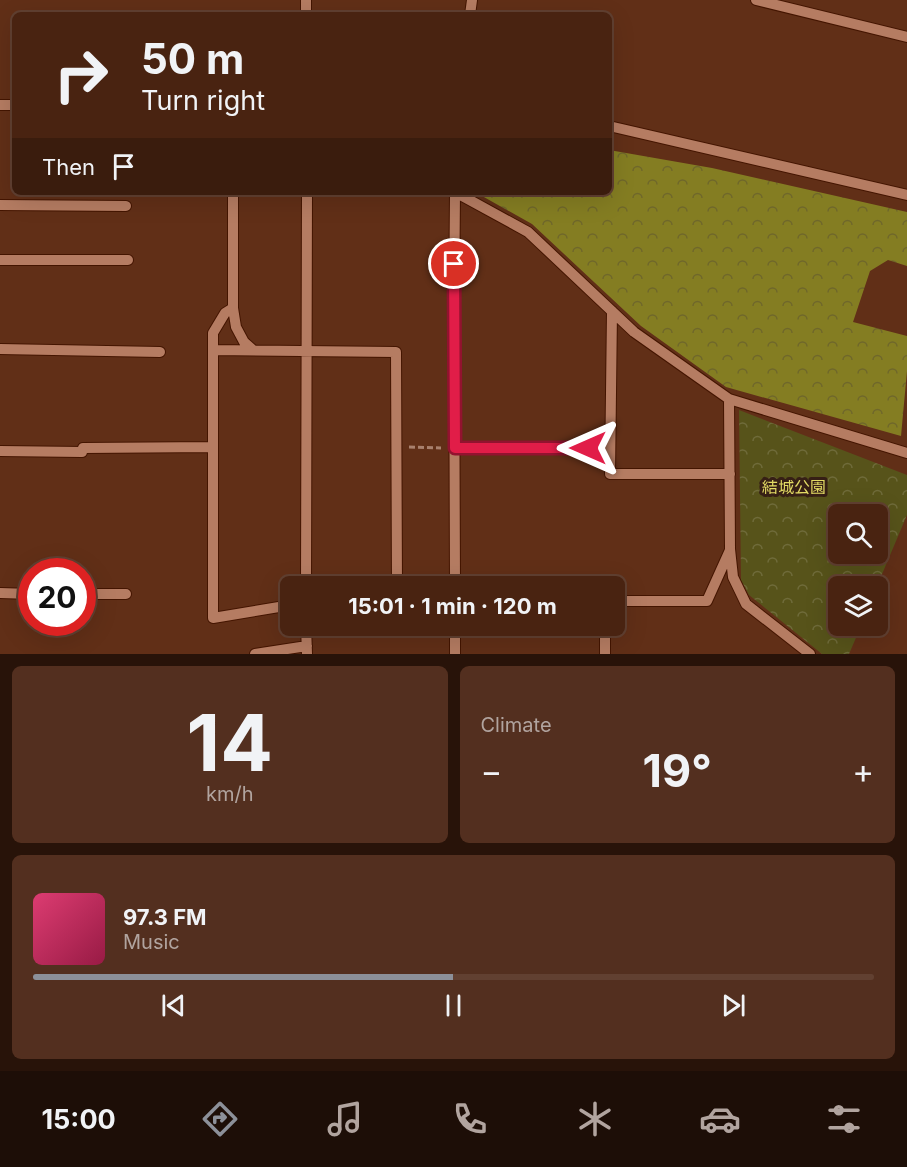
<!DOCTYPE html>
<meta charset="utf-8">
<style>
body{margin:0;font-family:Inter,"Noto Sans JP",sans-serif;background:#532f1f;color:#f1f3f6;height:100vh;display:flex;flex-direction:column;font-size:22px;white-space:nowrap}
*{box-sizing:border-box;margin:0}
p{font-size:20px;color:#b1a49f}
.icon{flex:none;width:33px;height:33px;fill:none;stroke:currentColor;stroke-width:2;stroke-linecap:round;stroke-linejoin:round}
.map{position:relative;height:654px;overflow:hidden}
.panel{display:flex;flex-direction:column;gap:12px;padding:12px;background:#281309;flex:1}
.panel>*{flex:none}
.top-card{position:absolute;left:12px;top:12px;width:600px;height:183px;border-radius:9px;box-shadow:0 6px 24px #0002,0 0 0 2px #614031;background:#492311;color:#f1f3f6;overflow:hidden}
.fabs{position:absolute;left:828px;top:504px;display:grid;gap:12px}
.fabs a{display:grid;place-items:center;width:60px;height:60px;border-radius:9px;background:#492311;box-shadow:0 6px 24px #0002,0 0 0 2px #614031;font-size:30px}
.speed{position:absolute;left:18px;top:558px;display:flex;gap:12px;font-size:30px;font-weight:700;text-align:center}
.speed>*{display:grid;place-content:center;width:78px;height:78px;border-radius:50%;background:#492311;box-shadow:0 6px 24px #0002,0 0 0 2px #614031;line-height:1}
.speed .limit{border:9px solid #d22;background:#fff;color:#111}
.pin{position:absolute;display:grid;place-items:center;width:51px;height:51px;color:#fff;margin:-26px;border:3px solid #fff;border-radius:50%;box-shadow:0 2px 6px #0007}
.me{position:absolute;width:66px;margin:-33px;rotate:270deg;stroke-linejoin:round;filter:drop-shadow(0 0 4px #0008)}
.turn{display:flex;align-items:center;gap:21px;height:126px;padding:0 30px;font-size:27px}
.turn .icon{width:78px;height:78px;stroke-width:2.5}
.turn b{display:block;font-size:42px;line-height:51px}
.then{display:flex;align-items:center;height:57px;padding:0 30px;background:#0003;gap:12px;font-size:22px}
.big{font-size:45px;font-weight:700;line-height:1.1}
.panel .card{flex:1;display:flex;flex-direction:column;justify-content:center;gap:9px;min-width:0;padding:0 21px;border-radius:9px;background:#532f1f}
.panel .dial{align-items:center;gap:0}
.dial b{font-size:78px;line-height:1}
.song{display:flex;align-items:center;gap:18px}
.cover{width:72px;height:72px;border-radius:9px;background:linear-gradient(135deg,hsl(340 70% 55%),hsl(340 70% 35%))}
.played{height:6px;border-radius:3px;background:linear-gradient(90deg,#8c9099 50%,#614031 50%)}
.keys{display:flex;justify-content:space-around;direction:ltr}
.heat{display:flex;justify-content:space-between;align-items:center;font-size:33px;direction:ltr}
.panel .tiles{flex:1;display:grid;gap:12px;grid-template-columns:1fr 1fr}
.card:last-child{grid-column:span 2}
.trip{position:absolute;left:280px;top:576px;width:345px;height:60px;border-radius:9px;background:#492311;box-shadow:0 6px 24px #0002,0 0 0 2px #614031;font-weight:700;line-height:60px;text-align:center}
.dock{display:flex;height:96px;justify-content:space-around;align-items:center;background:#1d0e07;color:#b1a49f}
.dock .icon{width:42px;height:42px}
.dock .selected{color:#8c9099}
.dock b{font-size:27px;color:#f1f3f6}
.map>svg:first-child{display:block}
.forest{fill:url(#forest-crowns)}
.park{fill:url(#park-crowns);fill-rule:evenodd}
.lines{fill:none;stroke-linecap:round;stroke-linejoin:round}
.minor-casing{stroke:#441500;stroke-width:12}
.path{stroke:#a8806d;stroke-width:3;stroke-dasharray:6 3;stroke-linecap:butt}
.minor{stroke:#b57c62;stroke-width:10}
.route-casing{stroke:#92132f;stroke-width:15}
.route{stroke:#e11d48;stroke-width:10}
.labels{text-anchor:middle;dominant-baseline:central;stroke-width:6;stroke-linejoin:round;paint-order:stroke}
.park-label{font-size:16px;fill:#e2da64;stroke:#361f15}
</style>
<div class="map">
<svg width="907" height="654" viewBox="0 0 907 654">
<defs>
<pattern id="forest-crowns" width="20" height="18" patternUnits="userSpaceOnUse" patternTransform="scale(1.5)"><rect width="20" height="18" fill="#847d22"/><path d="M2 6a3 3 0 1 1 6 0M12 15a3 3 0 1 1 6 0" fill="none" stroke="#6f672a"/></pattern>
<pattern id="park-crowns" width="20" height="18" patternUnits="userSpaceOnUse" patternTransform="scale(1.5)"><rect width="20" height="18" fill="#57531a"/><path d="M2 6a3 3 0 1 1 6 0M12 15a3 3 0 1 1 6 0" fill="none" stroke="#6f6b3a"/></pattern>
</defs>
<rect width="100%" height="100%" fill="#612f17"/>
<!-- forest -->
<path class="forest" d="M609 150 712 168 907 212V266L888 260 870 271 853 322 907 336V371L901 436 726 387 641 326 532 224 475 192H609Z"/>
<!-- park -->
<path class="park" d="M739 410 907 475V515L877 586H838V626H861L849 654H822L749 595 741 580ZM838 514H878V554H838Z"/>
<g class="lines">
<defs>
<path id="minor" d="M306 0V15
M756 0 907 37
M470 15 472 0
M0 105H15
M609 126 907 195
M233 192V308L236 327 244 342 253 350
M455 192 528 232 634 332 729 399 907 453
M0 205 126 206
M0 260H128
M233 308 225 313 213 333V618L291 605
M612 311 610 474H730
M0 349 160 352
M213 350 396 352 397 586H394
M729 399 730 549 733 577 746 604 810 654
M455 448H610
M0 451 82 452 83 448 213 447
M306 586 307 192
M455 586 454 311 455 192
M0 593 32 594
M82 594H126
M615 601H707L730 550
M306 626 307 654
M605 626V654
M255 654 307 646
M455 654V626"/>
</defs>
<!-- minor casing -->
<use href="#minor" class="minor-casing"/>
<!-- path -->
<path class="path" d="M409 447 441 448"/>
<!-- minor -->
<use href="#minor" class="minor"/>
</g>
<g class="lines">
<defs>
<path id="route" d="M454 264 455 448H588"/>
</defs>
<!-- route casing -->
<use href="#route" class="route-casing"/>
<!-- route -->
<use href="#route" class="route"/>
</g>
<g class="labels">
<!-- park labels -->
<g class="park-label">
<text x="794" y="487">結城公園</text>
</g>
</g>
</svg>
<div class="fabs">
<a><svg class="icon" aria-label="search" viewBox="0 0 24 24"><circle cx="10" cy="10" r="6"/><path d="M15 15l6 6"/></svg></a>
<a><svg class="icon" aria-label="layers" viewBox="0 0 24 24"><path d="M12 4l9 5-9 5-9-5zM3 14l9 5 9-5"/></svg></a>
</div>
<div class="speed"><div class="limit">20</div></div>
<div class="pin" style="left:454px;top:264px;background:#d93025"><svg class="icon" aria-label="arrive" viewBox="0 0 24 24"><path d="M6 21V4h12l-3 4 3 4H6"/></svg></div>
<svg class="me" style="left:588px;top:448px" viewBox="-20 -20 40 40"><path d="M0-17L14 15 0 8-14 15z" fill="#e11d48" stroke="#fff" stroke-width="4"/></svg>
<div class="trip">15:01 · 1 min · 120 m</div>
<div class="top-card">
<div class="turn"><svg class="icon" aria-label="right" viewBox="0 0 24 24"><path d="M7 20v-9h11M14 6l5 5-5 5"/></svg><div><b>50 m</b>Turn right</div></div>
<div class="then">Then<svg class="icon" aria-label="arrive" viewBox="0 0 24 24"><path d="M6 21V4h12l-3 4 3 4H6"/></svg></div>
</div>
</div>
<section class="panel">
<div class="tiles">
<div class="card dial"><b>14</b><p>km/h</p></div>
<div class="card"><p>Climate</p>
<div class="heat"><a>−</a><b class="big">19°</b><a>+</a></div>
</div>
<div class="card">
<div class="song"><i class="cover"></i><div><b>97.3 FM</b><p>Music</p></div></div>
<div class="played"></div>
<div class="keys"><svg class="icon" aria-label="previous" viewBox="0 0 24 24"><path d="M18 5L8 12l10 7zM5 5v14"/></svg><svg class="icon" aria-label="pause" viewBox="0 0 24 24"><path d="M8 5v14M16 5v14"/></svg><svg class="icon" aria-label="next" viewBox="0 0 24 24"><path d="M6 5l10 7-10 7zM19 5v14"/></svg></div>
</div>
</div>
</section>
<nav class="dock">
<b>15:00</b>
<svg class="icon selected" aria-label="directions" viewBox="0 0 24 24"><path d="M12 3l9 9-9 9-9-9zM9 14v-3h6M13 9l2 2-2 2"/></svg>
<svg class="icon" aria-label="music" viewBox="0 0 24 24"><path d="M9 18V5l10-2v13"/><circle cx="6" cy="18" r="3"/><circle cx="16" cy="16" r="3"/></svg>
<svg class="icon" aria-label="phone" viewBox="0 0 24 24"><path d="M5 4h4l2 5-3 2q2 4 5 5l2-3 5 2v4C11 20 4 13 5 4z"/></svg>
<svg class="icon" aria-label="climate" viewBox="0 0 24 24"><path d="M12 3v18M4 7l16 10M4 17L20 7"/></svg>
<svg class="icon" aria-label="car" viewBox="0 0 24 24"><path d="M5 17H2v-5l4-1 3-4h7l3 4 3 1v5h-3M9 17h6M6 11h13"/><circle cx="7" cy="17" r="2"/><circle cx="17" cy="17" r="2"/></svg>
<svg class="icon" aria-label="filters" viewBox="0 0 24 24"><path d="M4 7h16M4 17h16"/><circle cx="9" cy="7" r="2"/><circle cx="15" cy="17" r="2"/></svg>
</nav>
